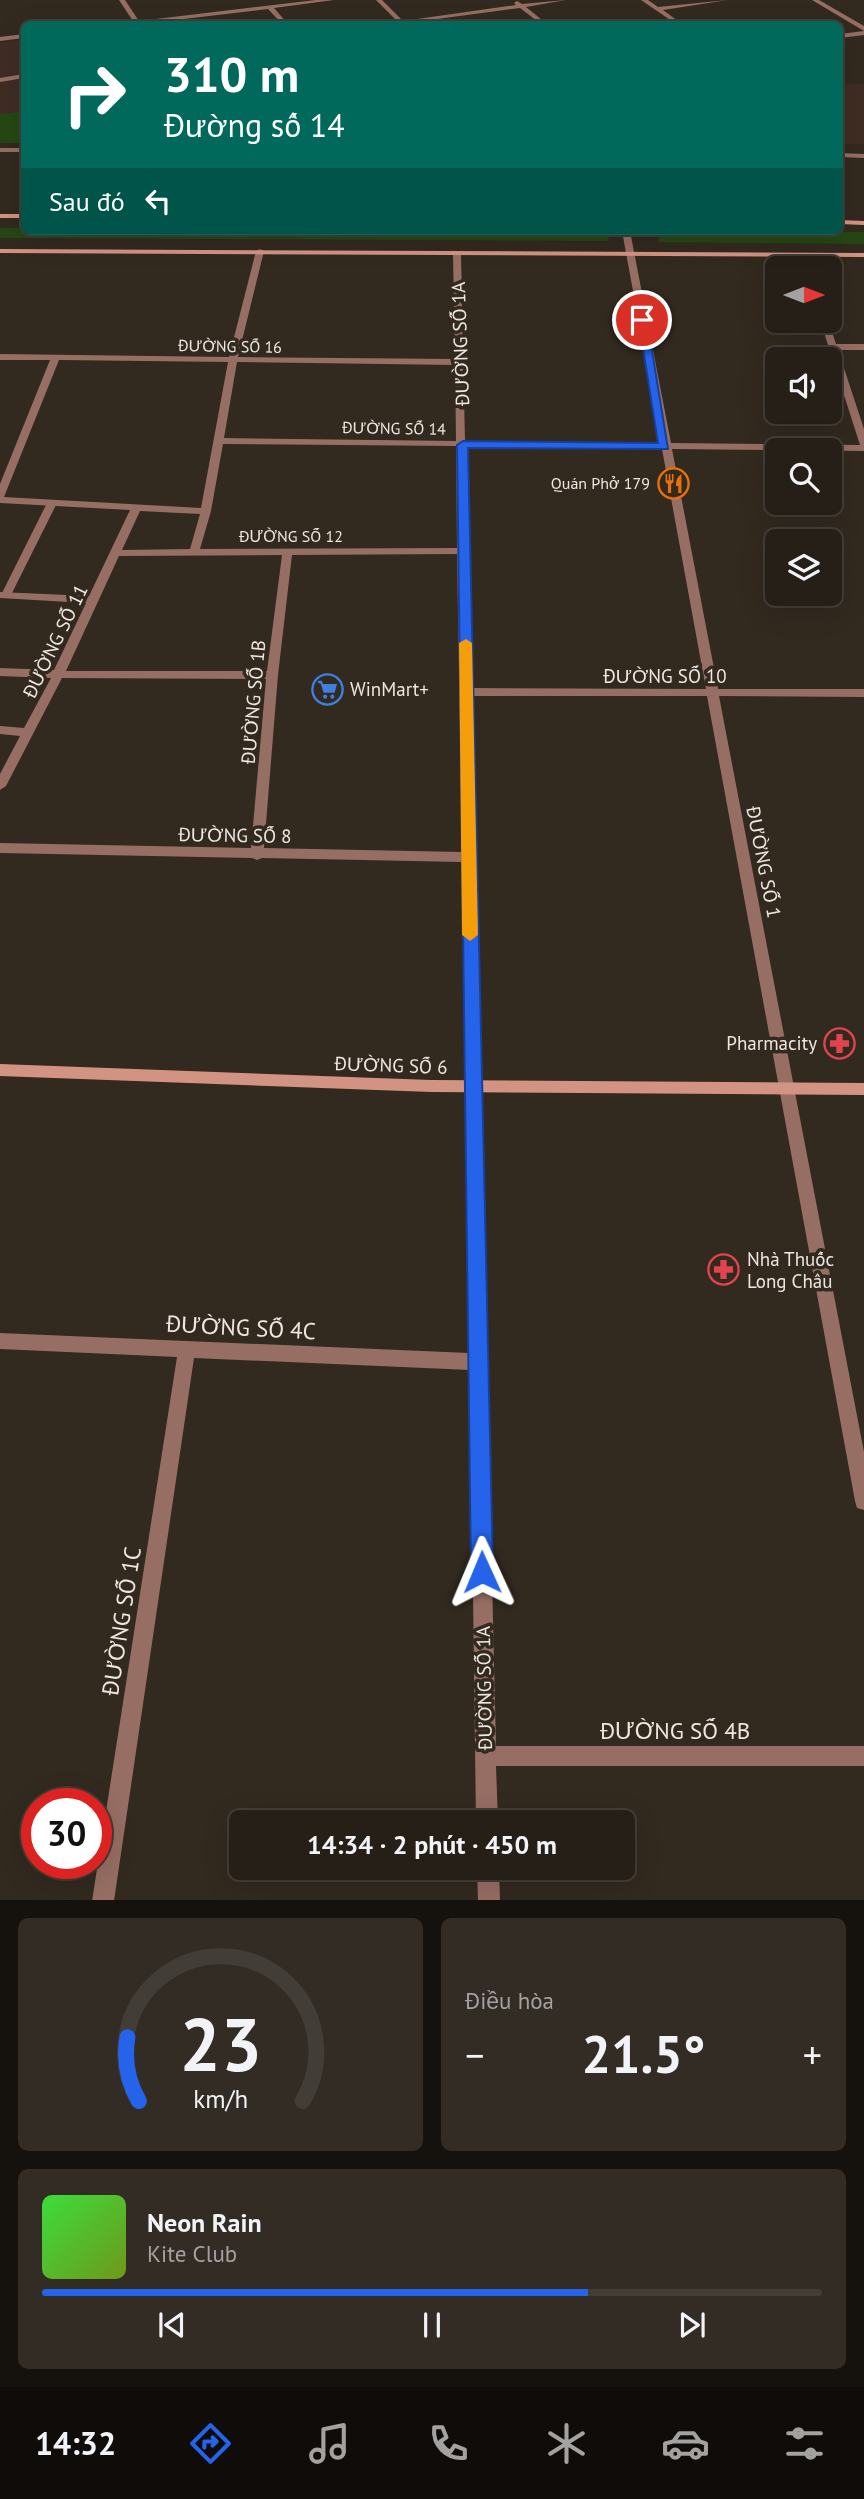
<!DOCTYPE html>
<html lang="vi">
<meta charset="utf-8">
<style>
body{margin:0;font-family:"PT Sans",sans-serif;background:#322c24;color:#f1f3f6;height:100vh;display:flex;flex-direction:column;font-size:26px;white-space:nowrap}
*{box-sizing:border-box;margin:0}
p{font-size:23px;color:#a4a2a1}
.icon{flex:none;width:38px;height:38px;fill:none;stroke:currentColor;stroke-width:2;stroke-linecap:round;stroke-linejoin:round}
.map{position:relative;height:1900px;overflow:hidden}
.side{display:flex;flex-direction:column;gap:18px;padding:18px;background:#15110d;flex:1}
.side>*{flex:none}
.top-card{position:absolute;left:21px;top:21px;width:822px;height:214px;border-radius:10px;box-shadow:0 7px 28px #0002,0 0 0 2px #423d36;background:#00695c;color:#fff;overflow:hidden}
.needle{width:46px;rotate:90deg}
.fabs{position:absolute;left:765px;top:256px;display:grid;gap:14px}
.fabs a{display:grid;place-items:center;width:77px;height:77px;border-radius:10px;background:#261f17;box-shadow:0 7px 28px #0002,0 0 0 2px #423d36;font-size:35px}
.speed{position:absolute;left:21px;top:1788px;display:flex;gap:14px;font-size:35px;font-weight:700;text-align:center}
.speed>*{display:grid;place-content:center;width:91px;height:91px;border-radius:50%;background:#261f17;box-shadow:0 7px 28px #0002,0 0 0 2px #423d36;line-height:1}
.speed .limit{border:10px solid #d22;background:#fff;color:#111}
.pin{position:absolute;display:grid;place-items:center;width:60px;height:60px;color:#fff;margin:-30px;border:4px solid #fff;border-radius:50%;box-shadow:0 2px 7px #0007}
.me{position:absolute;width:77px;margin:-38px;rotate:359deg;stroke-linejoin:round;filter:drop-shadow(0 0 5px #0008)}
.turn{display:flex;align-items:center;gap:24px;height:147px;padding:0 28px;font-size:32px}
.turn .icon{width:91px;height:91px;stroke-width:2.5}
.turn b{display:block;font-size:49px;line-height:60px}
.then{display:flex;align-items:center;height:66px;padding:0 28px;background:#0003;gap:14px;font-size:26px}
.big{font-size:52px;font-weight:600;line-height:1.1}
.side .widget{flex:1;display:flex;flex-direction:column;justify-content:center;gap:10px;min-width:0;padding:0 24px;border-radius:10px;background:#322c24}
.side .dial{align-items:center;gap:0}
.dial svg{height:182px;overflow:visible;fill:none;stroke:#423d36;stroke-width:7;stroke-linecap:round;text-anchor:middle}
.dial text{fill:#f1f3f6;stroke:none}
.song{display:flex;align-items:center;gap:21px}
.cover{width:84px;height:84px;border-radius:10px;background:linear-gradient(135deg,hsl(120 70% 55%),hsl(80 70% 35%))}
.played{height:7px;border-radius:4px;background:linear-gradient(90deg,#2563eb 70%,#423d36 70%)}
.keys{display:flex;justify-content:space-around;direction:ltr}
.heat{display:flex;justify-content:space-between;align-items:center;font-size:38px;direction:ltr}
.side .tiles{flex:1;display:grid;gap:18px;grid-template-columns:1fr 1fr}
.widget:last-child{grid-column:span 2}
.trip{position:absolute;left:229px;top:1810px;width:406px;height:70px;border-radius:10px;background:#261f17;box-shadow:0 7px 28px #0002,0 0 0 2px #423d36;font-weight:600;line-height:70px;text-align:center}
.menu{display:flex;height:112px;justify-content:space-around;align-items:center;background:#0f0c09;color:#a4a2a1}
.menu .icon{width:49px;height:49px}
.menu .selected{color:#2563eb}
.menu b{font-size:32px;color:#f1f3f6}
.map>svg:first-child{display:block}
.education{fill:#3f2d24}
.green{fill:#264714}
.lines{fill:none;stroke-linecap:round;stroke-linejoin:round}
.lane{fill:#966e63;fill-rule:evenodd}
.street{fill:#966e63;fill-rule:evenodd}
.secondary{fill:#d39383;fill-rule:evenodd}
.route{fill:#2563eb;stroke:#184099;stroke-width:2}
.slow{fill:#f59e0b}
.labels{text-anchor:middle;dominant-baseline:central;stroke-width:7;stroke-linejoin:round;paint-order:stroke}
.far-street-label{font-size:16px;fill:#eee7e1;stroke:#32291f}
.far-poi-label{font-size:16px;fill:#eee7e1;stroke:#32291f;text-anchor:end}
.street-label{font-size:19px;fill:#eee7e1;stroke:#32291f}
.poi-label{font-size:19px;fill:#eee7e1;stroke:#32291f;text-anchor:start}
.near-street-label{font-size:23px;fill:#eee7e1;stroke:#32291f}
</style>
<div class="map">
<svg width="864" height="1901" viewBox="0 0 864 1901">
<rect width="100%" height="100%" fill="#32291f"/>
<!-- education -->
<path class="education" d="M24 40V111L0 114V43Z
M840 84H864V144H840Z"/>
<!-- green -->
<path class="green" d="M24 111V143H0V114Z
M0 228H24V231H607L609 241 0 238Z
M658 231 864 232V244L659 242Z"/>
<g class="lines">
<!-- lane -->
<path class="lane" d="M24 74V78L0 82V78Z
M52 500 57 503 11 595 6 598 2 597 1 595 47 503Z"/>
<!-- street -->
<path class="street" d="M119 0H125L139 21 316 0H334L274 8 288 24H282L268 9 141 24H123L133 21Z
M376 0H382L403 21 516 5 514 3 517 1 522 4 566 0 526 7 547 24H541L520 8 400 24Z
M641 0H648L658 7 728 0 663 10 682 24H676Z
M812 0H819L864 26V31Z
M864 31V35L840 38V34Z
M24 34V38L0 41V37Z
M0 148H24V152H0Z
M840 153 864 154V158L840 157Z
M622 231H630L671 443 860 445 820 320H828L836 344H864V350H838L864 429V451L672 449 718 689H864V697L719 696 864 1452V1510L857 1508 855 1501 707 696H471L496 1746H864V1766H496L498 1822H476L470 1370 194 1358 114 1901H92L177 1357 0 1349V1333L469 1353 462 862 262 858 257 860 252 858 0 853V843L251 848 266 679 62 678 6 786 0 790V774L20 736 0 734V726L24 728 51 678 0 676V668L54 670 86 603 0 598V592L89 596 130 510 0 503V484L50 360H0V354L229 357 256 251 260 249 264 251 238 357 455 359 453 253 457 251 461 253 465 441 661 443ZM59 360 228 362 201 508 4 497ZM237 362 455 365 456 441 224 438ZM223 444 456 446 457 548 200 549 211 511ZM466 447 662 449 706 689 471 688 468 553 470 551 468 549ZM140 511 200 514 190 549 122 550ZM457 554 462 852 264 848 278 675 292 555ZM282 555 267 671H66L119 556Z
M477 1867H499L500 1901H478Z"/>
<!-- secondary -->
<path class="secondary" d="M0 214H24V218H0Z
M840 220 864 221V225L840 224Z
M0 249 864 253V257L0 253Z
M0 1064 431 1080 864 1083V1095L431 1092 0 1076Z"/>
</g>
<!-- route -->
<path class="route" d="M638 317 647 320 668 449 468 448 493 1572 490 1580 482 1583 474 1580 471 1572 457 445 463 441 658 443Z"/>
<!-- slow -->
<path class="slow" d="M466 639 472 643 478 935 470 941 462 935 459 643Z"/>
<!-- icons -->
<defs>
<symbol id="restaurant-ring" viewBox="-11 -11 22 22"><circle r="9.5" fill="#32291f" stroke="#e8710a" stroke-width="1.5"/><path d="M-5-6h1v4h1v-4h1v4h1v-4h1v5L-1.5 .5V6h-2V.5L-5-1ZM5-6V6H3V1.5H1.5Q1.5-4 5-6Z" fill="#e8710a"/></symbol>
<symbol id="supermarket-ring" viewBox="-11 -11 22 22"><circle r="9.5" fill="#32291f" stroke="#3f7fe0" stroke-width="1.5"/><path d="M-6-5.5h2.5l.6 2H6L4.5 2H-2.5L-4.4-4H-6ZM-1.5 3.2a1.3 1.3 0 1 0 .1 0ZM3 3.2a1.3 1.3 0 1 0 .1 0Z" fill="#3f7fe0"/></symbol>
<symbol id="pharmacy-ring" viewBox="-11 -11 22 22"><circle r="9.5" fill="#32291f" stroke="#e0444e" stroke-width="1.5"/><path d="M-2-6h4v4h4v4h-4v4h-4v-4h-4v-4h4Z" fill="#e0444e"/></symbol>
</defs>
<g fill-rule="evenodd">
<use href="#restaurant-ring" x="656" y="466" width="35" height="35"/>
<use href="#supermarket-ring" x="310" y="672" width="35" height="35"/>
<use href="#pharmacy-ring" x="822" y="1026" width="35" height="35"/>
<use href="#pharmacy-ring" x="706" y="1252" width="35" height="35"/>
</g>
<g class="labels">
<!-- far-street labels -->
<g class="far-street-label">
<text transform="translate(230 346) rotate(1)">ĐƯỜNG SỐ 16</text>
<text transform="translate(394 428) rotate(1)">ĐƯỜNG SỐ 14</text>
<text x="291" y="536">ĐƯỜNG SỐ 12</text>
</g>
<!-- far-poi labels -->
<g class="far-poi-label">
<text x="650" y="483">Quán Phở 179</text>
</g>
<!-- street labels -->
<g class="street-label">
<text transform="translate(460 344) rotate(-92)">ĐƯỜNG SỐ 1A</text>
<text transform="translate(55 641) rotate(-64)">ĐƯỜNG SỐ 11</text>
<text x="665" y="676">ĐƯỜNG SỐ 10</text>
<text transform="translate(253 702) rotate(-85)">ĐƯỜNG SỐ 1B</text>
<text transform="translate(235 835) rotate(1)">ĐƯỜNG SỐ 8</text>
<text transform="translate(764 862) rotate(79)">ĐƯỜNG SỐ 1</text>
<text transform="translate(391 1065) rotate(2)">ĐƯỜNG SỐ 6</text>
<text transform="translate(484 1688) rotate(-91)">ĐƯỜNG SỐ 1A</text>
</g>
<!-- poi labels -->
<g class="poi-label">
<text x="350" y="689">WinMart+</text>
<text x="817" y="1043" text-anchor="end">Pharmacity</text>
<text x="747" y="1259">Nhà Thuốc<tspan x="747" dy="22">Long Châu</tspan></text>
</g>
<!-- near-street labels -->
<g class="near-street-label">
<text transform="translate(241 1327) rotate(3)">ĐƯỜNG SỐ 4C</text>
<text transform="translate(121 1621) rotate(-81)">ĐƯỜNG SỐ 1C</text>
<text x="675" y="1730">ĐƯỜNG SỐ 4B</text>
</g>
</g>
</svg>
<div class="fabs">
<a><svg class="needle" viewBox="-14 -14 28 28"><path d="M0-13l5 13h-10z" fill="#e53935"/><path d="M0 13l5-13h-10z" fill="#a4a2a1"/></svg></a>
<a><svg class="icon" aria-label="sound" viewBox="0 0 24 24"><path d="M4 9h4l5-4v14l-5-4H4zM17 9q2 3 0 6"/></svg></a>
<a><svg class="icon" aria-label="search" viewBox="0 0 24 24"><circle cx="10" cy="10" r="6"/><path d="M15 15l6 6"/></svg></a>
<a><svg class="icon" aria-label="layers" viewBox="0 0 24 24"><path d="M12 4l9 5-9 5-9-5zM3 14l9 5 9-5"/></svg></a>
</div>
<div class="speed"><div class="limit">30</div></div>
<div class="pin" style="left:642px;top:320px;background:#d93025"><svg class="icon" aria-label="arrive" viewBox="0 0 24 24"><path d="M6 21V4h12l-3 4 3 4H6"/></svg></div>
<svg class="me" style="left:482px;top:1572px" viewBox="-20 -20 40 40"><path d="M0-17L14 15 0 8-14 15z" fill="#2563eb" stroke="#fff" stroke-width="4"/></svg>
<div class="trip">14:34 · 2 phút · 450 m</div>
<div class="top-card">
<div class="turn"><svg class="icon" aria-label="right" viewBox="0 0 24 24"><path d="M7 20v-9h11M14 6l5 5-5 5"/></svg><div><b>310 m</b>Đường số 14</div></div>
<div class="then">Sau đó<svg class="icon" aria-label="left" viewBox="0 0 24 24"><path d="M17 20v-9H6M10 6l-5 5 5 5"/></svg></div>
</div>
</div>
<section class="side">
<div class="tiles">
<div class="widget dial"><svg viewBox="0 0 100 80">
<path d="M14 69A42 42 0 1 1 86 69"/>
<path d="M14 69A42 42 0 0 1 9 41" stroke="#2563eb"/>
<text x="50" y="56" font-size="32" font-weight="700">23</text>
<text x="50" y="72" font-size="11">km/h</text>
</svg></div>
<div class="widget"><p>Điều hòa</p>
<div class="heat"><a>−</a><b class="big">21.5°</b><a>+</a></div>
</div>
<div class="widget">
<div class="song"><i class="cover"></i><div><b>Neon Rain</b><p>Kite Club</p></div></div>
<div class="played"></div>
<div class="keys"><svg class="icon" aria-label="previous" viewBox="0 0 24 24"><path d="M18 5L8 12l10 7zM5 5v14"/></svg><svg class="icon" aria-label="pause" viewBox="0 0 24 24"><path d="M8 5v14M16 5v14"/></svg><svg class="icon" aria-label="next" viewBox="0 0 24 24"><path d="M6 5l10 7-10 7zM19 5v14"/></svg></div>
</div>
</div>
</section>
<nav class="menu">
<b>14:32</b>
<svg class="icon selected" aria-label="directions" viewBox="0 0 24 24"><path d="M12 3l9 9-9 9-9-9zM9 14v-3h6M13 9l2 2-2 2"/></svg>
<svg class="icon" aria-label="music" viewBox="0 0 24 24"><path d="M9 18V5l10-2v13"/><circle cx="6" cy="18" r="3"/><circle cx="16" cy="16" r="3"/></svg>
<svg class="icon" aria-label="phone" viewBox="0 0 24 24"><path d="M5 4h4l2 5-3 2q2 4 5 5l2-3 5 2v4C11 20 4 13 5 4z"/></svg>
<svg class="icon" aria-label="climate" viewBox="0 0 24 24"><path d="M12 3v18M4 7l16 10M4 17L20 7"/></svg>
<svg class="icon" aria-label="car" viewBox="0 0 24 24"><path d="M5 17H2v-5l4-1 3-4h7l3 4 3 1v5h-3M9 17h6M6 11h13"/><circle cx="7" cy="17" r="2"/><circle cx="17" cy="17" r="2"/></svg>
<svg class="icon" aria-label="filters" viewBox="0 0 24 24"><path d="M4 7h16M4 17h16"/><circle cx="9" cy="7" r="2"/><circle cx="15" cy="17" r="2"/></svg>
</nav>
